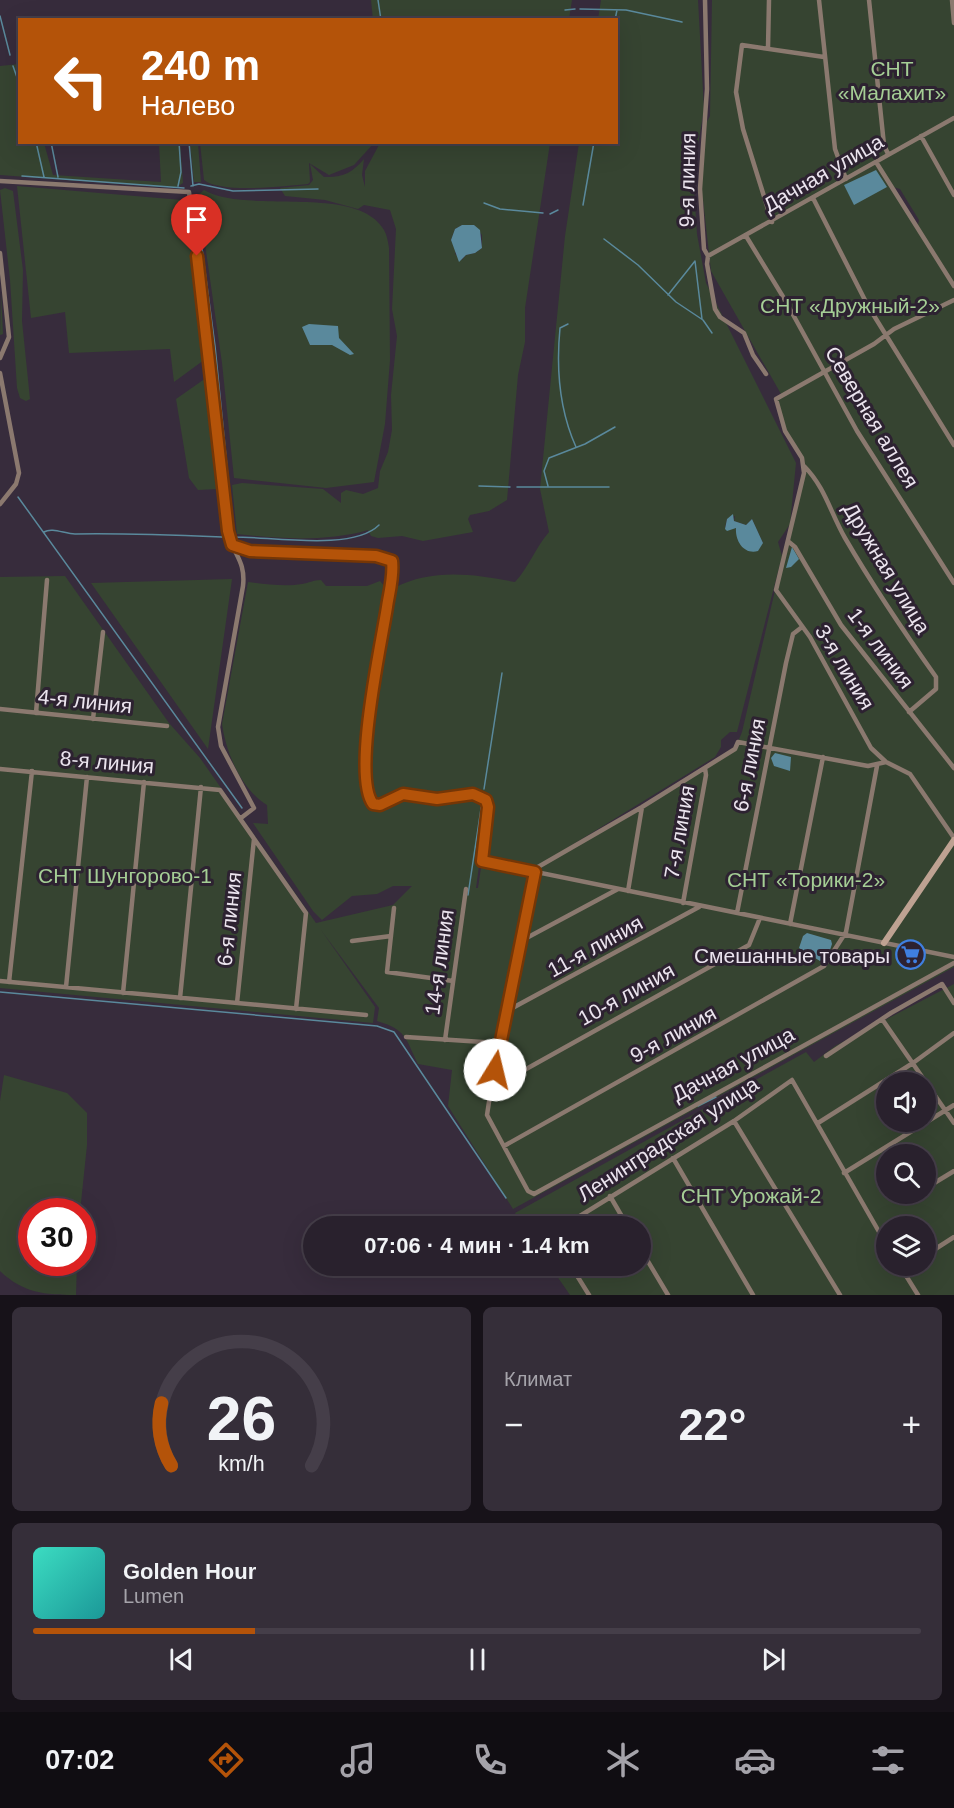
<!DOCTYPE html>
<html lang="ru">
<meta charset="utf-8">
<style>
body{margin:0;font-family:Helvetica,sans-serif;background:#352e39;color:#f1f3f6;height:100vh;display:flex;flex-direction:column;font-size:22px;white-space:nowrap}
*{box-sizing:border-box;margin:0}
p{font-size:20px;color:#a5a3aa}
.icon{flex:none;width:33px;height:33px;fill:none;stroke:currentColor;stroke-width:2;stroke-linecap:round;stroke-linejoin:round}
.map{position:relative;height:1295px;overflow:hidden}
.side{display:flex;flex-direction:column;gap:12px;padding:12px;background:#171219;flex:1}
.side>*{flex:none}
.hud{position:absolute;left:18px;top:18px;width:600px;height:126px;border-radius:0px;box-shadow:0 6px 24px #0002,0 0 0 2px #453e49;background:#b45309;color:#fff;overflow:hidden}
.tools{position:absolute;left:876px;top:1072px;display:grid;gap:12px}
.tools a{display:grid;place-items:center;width:60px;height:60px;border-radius:50%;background:#29212d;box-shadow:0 6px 24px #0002,0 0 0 2px #453e49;font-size:30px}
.speed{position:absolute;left:18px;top:1198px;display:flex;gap:12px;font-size:30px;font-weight:700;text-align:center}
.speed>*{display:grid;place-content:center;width:78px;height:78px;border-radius:50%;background:#29212d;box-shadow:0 6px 24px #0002,0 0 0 2px #453e49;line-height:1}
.speed .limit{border:9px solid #d22;background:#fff;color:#111}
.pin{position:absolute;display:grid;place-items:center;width:51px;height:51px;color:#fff;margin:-62px -26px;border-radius:50% 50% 50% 0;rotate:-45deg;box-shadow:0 0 6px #0007}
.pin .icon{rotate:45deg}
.me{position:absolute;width:66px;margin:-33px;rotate:9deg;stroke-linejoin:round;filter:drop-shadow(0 0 4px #0008)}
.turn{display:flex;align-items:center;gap:21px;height:126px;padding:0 24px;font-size:27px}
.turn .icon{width:78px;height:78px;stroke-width:2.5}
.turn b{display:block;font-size:42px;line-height:51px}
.big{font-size:45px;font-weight:600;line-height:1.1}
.side .card{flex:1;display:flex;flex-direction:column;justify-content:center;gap:9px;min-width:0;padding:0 21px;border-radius:9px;background:#352e39}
.side .dial{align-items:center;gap:0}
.dial svg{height:156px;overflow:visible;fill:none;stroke:#453e49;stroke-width:7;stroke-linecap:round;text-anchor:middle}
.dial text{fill:#f1f3f6;stroke:none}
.song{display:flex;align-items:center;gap:18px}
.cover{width:72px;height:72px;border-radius:9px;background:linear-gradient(135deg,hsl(170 70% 55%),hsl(180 70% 35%))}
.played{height:6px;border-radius:3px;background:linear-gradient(90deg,#b45309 25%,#453e49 25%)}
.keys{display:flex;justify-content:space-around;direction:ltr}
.heat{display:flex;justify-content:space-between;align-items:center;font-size:33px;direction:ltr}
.side .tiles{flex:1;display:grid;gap:12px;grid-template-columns:1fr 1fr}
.card:last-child{grid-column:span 2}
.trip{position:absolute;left:303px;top:1216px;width:348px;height:60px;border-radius:30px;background:#29212d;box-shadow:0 6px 24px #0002,0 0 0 2px #453e49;font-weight:600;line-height:60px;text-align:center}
.tab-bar{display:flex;height:96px;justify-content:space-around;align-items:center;background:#100d12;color:#a5a3aa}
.tab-bar .icon{width:42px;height:42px}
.tab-bar .on{color:#b45309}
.tab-bar b{font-size:27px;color:#f1f3f6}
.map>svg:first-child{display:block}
.green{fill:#364431;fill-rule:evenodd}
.water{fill:#5a899c}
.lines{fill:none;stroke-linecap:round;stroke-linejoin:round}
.stream{stroke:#5a899c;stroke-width:1.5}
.street{stroke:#8b796f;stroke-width:4.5}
.secondary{stroke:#bea292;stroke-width:6}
.route-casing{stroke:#753606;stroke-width:15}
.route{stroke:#b45309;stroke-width:10}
.labels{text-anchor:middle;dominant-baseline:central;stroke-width:6;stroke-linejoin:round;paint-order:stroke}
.park-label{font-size:21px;fill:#a5ce95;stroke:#2d2231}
.street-label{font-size:21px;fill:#ebe4ee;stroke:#2d2231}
.poi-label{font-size:21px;fill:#ebe4ee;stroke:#2d2231;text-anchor:end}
</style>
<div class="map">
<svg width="954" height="1295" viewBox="0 0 954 1295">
<rect width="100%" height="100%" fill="#372c3c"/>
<!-- green -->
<path class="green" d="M371 0H572L569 19 373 20Z
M601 0H698L704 109 693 175 697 234 706 283 796 463 790 524 778 542 782 556 737 732H730L721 740V747L715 757 533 869 484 858 491 805 490 797 482 791 437 797 402 790 380 801 375 800 369 790 368 771 394 588C432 568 474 574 515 582 529 567 535 548 549 532L540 489 565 236 579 143 616 142V20L598 19ZM735 516 734 521 746 525 752 519 763 543 736 528 725 527 727 519Z
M712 0H954V967L513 1209 448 1106 452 1070 418 1064C405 1038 407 1030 377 1021L379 1008 321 930 375 1007 373 1023 0 988V577L65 576 169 723 200 758 316 923 393 905 412 886H393L377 894 352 896 322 920 313 911 253 823 268 824 267 805C241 789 226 753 222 724L248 582C266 584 285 587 302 584 309 583 313 580 321 580L326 586H367L380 581 385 587 367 715 361 781 367 800 375 811 403 795 437 800 473 795 485 801 487 807 476 888H478L482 861 535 872 538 867 735 749 742 732 804 466 785 431 776 399 781 394 711 271 703 200 699 193 703 129 710 116ZM893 187 900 189 919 220 918 225Z
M19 64 20 142 44 143 53 175 161 182 159 143H180L183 183 177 187H162L0 175V66Z
M190 143H198L201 182H194Z
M200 143V142L374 143 354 165 329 175 309 163 310 182 308 184C285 186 222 194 204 180Z
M380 143H550L525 308V342L518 375 507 500 489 511 470 515 468 519 473 532 423 541 402 536 378 538 371 536 368 530C327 542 279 539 237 534L232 485 242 483 323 489 341 503V493L346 490 363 494 378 488 380 471 388 452 392 430 391 395 397 336 392 309 396 229 390 210 364 205 358 209 325 200 285 196 280 188 309 185 313 180 310 164 324 177C342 178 352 173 364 159L362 175 365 187V171ZM462 225H474L482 235V248L475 253 466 255 462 260 455 254 456 249 451 240 455 229Z
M17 186 182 200 186 208 204 360 174 382 170 349 69 353 65 312 31 318Z
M5 188 13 191 23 270 22 321 30 399 26 401 20 398 17 388 10 280 0 190Z
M204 190C246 215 357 183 384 230 387 235 388 242 389 248L390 360 385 424 374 482 326 488 234 478 222 363 198 195Z
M1 292 3 334 0 335Z
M206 378 217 489 198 490 189 478 176 399Z
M232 579 208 749 91 583Z
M954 984V1295H570L550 1266H640V1227H524L515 1213 806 1052 814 1062 835 1046ZM886 1083H926V1122H886ZM886 1155H926V1194H886ZM886 1227H926V1266H886Z
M4 1075 67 1093 87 1113V1145L80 1212H32V1263H77L76 1295C45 1295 23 1293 0 1271V1101Z"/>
<!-- water -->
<path class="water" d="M876 170 887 187 854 205 844 185Z
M462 225H474L480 230 482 248 475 253 466 255 459 262 451 240 455 229Z
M309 324 338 326 339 338 354 354 350 355 332 345H310L302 327Z
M733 514 734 521 746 525 752 519 763 543 758 551C744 555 735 541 736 528L727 531 725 529 727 519Z
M792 547 799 559 791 567 786 568Z
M775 753 791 757 790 771 774 766 771 758Z
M807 933 831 940 832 944 829 953 820 961 799 948 803 936Z"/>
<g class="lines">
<!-- stream -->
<path class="stream" d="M378 0 381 20
M580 9 626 10 682 22
M565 10 575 9
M0 16 10 55
M615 20 617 10
M13 66 20 86
M36 142 44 177
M51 142 58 177
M189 142 193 186
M22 176 184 188
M178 186 181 172 179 142
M191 186 199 184 233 191 318 189
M196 203 215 346 234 537
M484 203 500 209 543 213
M583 205 594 142
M550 214 558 210
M604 239 638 265 676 302 703 320 712 333
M668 295 695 261 702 319
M568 324 560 328C556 369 559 409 576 447
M479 486 510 487
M548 486 544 471 549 458 585 444 615 427
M517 487H609
M18 497 242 808
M44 532C52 527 65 534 75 534 125 533 174 535 224 537
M231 537C268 536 352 552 379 525
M484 789 502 673
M468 895 482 802
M0 992 377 1026 394 1032 506 1198
M698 1106 716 1097"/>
<!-- street -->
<path class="street" d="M705 0 707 89 700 189 704 249 708 256 707 264 715 309 720 317 744 333 753 355 766 374
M819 0 835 149 846 179
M869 0 884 145 888 154
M952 0 954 23
M768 48 769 0
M921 136 954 195
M876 162 954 286
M0 181 189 192 228 531C232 554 246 560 243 586L218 727 221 746 254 808 241 818
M813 198 868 306 954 445
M772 222 743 129 736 92 742 45 824 57
M746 236 785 300 857 431 954 583
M0 253 9 337 0 358
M708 256 954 118
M954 300 894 329 874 344 776 399 785 431 802 458 804 473 776 590 810 637 871 748 886 762 910 774 954 838
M0 373 19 473 16 484 0 504
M804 466C825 487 831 514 845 538 873 586 904 632 936 677V689L909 712
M789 542 795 547 841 625 954 768
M232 545 250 551 376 556 392 561C394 576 389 593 387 607 381 646 352 776 373 804L380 805 403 793 437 799 473 794 486 800 488 807 482 861 954 957
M0 709 167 726
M36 713 47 580
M93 719 103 632
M886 762 868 766 738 742 735 749 642 807 538 867 535 872 498 1043 487 1115 528 1191 534 1194 954 963
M0 769 220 790 306 913 296 1009
M628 891 642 807
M683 903 706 775 705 768
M394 908 387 972 453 981
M737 913 786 663 793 634 802 627
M790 924 823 757
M352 941 391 936
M519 942 618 889
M0 981 366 1015
M9 982 32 771
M66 987 87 777
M123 993 144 782
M180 998 201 787
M237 1003 254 839
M505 1012 699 907
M882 1019 954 1123
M406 1037 498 1043
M445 1040 466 889
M826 1056 891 1013 942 984 954 1003
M493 1082 501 1083 749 945 760 918
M734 1121 840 1295
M818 1123 913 1063 954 1033
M504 1146 824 966 846 932 877 766
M673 1158 753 1295
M844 1173 954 1105
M926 1188 954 1171
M610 1196 628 1227
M562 1227 734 1121 792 1080 886 1244
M640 1248 668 1295
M926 1255 954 1237
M571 1266 589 1295
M900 1266 918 1295"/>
<!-- secondary -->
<path class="secondary" d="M884 943 954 840"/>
</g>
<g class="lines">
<defs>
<path id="route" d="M197 256 228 531 232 545 250 551 376 556 392 561C394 576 389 593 387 607 381 645 352 776 373 804L380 805 403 794 437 799 473 794 486 800 488 807 482 861 535 872 495 1070"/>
</defs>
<!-- route casing -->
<use href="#route" class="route-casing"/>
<!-- route -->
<use href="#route" class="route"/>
</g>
<!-- icons -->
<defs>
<symbol id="supermarket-ring" viewBox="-11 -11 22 22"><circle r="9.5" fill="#2d2231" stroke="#3f7fe0" stroke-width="1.5"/><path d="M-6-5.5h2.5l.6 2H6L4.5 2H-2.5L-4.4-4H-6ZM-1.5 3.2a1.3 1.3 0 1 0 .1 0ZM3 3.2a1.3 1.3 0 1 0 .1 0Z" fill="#3f7fe0"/></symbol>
</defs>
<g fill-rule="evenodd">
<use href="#supermarket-ring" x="894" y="938" width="33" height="33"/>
</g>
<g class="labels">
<!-- park labels -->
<g class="park-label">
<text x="892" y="68">СНТ<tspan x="892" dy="24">«Малахит»</tspan></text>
<text x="850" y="305">СНТ «Дружный-2»</text>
<text x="125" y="875">СНТ Шунгорово-1</text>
<text x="806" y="879">СНТ «Торики-2»</text>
<text x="751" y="1195">СНТ Урожай-2</text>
</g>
<!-- street labels -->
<g class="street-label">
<text transform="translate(823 173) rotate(-30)">Дачная улица</text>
<text transform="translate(687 180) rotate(-89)">9-я линия</text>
<text transform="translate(872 417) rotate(59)">Северная аллея</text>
<text transform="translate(887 568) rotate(59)">Дружная улица</text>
<text transform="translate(881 648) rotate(53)">1-я линия</text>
<text transform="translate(845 667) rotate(59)">3-я линия</text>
<text transform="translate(85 701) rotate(6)">4-я линия</text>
<text transform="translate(107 762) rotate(5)">8-я линия</text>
<text transform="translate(749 765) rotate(-79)">6-я линия</text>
<text transform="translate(679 832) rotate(-80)">7-я линия</text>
<text transform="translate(229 919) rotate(-84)">6-я линия</text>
<text transform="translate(595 946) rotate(-29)">11-я линия</text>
<text transform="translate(439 962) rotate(-82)">14-я линия</text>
<text transform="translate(626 994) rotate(-29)">10-я линия</text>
<text transform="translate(673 1034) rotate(-29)">9-я линия</text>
<text transform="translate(733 1064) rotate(-28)">Дачная улица</text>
<text transform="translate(668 1139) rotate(-33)">Ленинградская улица</text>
</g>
<!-- poi labels -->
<g class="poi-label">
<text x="890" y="955">Смешанные товары</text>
</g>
</g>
</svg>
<div class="tools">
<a><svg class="icon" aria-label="sound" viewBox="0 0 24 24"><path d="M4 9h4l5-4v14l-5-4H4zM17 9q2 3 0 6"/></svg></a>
<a><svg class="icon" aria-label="search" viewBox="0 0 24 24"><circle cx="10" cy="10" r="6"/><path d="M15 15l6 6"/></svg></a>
<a><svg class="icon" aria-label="layers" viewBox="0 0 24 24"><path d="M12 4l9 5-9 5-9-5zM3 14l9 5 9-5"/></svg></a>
</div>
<div class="speed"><div class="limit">30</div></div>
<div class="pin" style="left:197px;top:256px;background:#d93025"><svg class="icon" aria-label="arrive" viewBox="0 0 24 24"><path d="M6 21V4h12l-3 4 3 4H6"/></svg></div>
<svg class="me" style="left:495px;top:1070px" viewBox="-20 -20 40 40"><circle r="19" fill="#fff"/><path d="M0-13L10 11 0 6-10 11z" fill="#b45309"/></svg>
<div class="trip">07:06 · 4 мин · 1.4 km</div>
<div class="hud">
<div class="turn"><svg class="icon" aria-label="left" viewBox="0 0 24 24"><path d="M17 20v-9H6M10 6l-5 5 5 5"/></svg><div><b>240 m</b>Налево</div></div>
</div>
</div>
<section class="side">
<div class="tiles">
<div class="card dial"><svg viewBox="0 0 100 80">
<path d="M14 69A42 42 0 1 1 86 69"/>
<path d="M14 69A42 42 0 0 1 9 37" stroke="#b45309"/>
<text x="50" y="56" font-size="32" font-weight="700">26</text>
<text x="50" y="72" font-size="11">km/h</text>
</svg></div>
<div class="card"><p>Климат</p>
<div class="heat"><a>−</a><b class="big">22°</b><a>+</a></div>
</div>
<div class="card">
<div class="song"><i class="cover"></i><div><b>Golden Hour</b><p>Lumen</p></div></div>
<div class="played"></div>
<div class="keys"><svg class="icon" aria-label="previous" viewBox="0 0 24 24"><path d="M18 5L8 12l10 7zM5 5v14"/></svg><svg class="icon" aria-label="pause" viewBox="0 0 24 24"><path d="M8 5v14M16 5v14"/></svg><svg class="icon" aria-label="next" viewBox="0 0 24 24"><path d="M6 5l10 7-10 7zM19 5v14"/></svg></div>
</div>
</div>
</section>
<nav class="tab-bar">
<b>07:02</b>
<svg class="icon on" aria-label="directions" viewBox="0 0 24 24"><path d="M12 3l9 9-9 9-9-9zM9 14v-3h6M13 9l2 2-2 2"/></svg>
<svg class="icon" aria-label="music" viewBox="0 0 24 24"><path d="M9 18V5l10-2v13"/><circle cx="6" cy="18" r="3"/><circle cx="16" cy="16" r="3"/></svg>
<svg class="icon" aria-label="phone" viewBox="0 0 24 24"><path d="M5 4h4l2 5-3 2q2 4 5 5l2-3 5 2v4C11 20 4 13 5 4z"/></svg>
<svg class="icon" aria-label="climate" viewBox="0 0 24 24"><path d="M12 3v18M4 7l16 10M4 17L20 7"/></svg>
<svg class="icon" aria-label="car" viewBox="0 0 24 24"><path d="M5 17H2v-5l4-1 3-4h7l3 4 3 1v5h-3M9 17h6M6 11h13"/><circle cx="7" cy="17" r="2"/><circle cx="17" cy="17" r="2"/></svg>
<svg class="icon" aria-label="filters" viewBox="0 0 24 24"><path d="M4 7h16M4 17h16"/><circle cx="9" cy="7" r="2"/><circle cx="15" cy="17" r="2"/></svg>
</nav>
